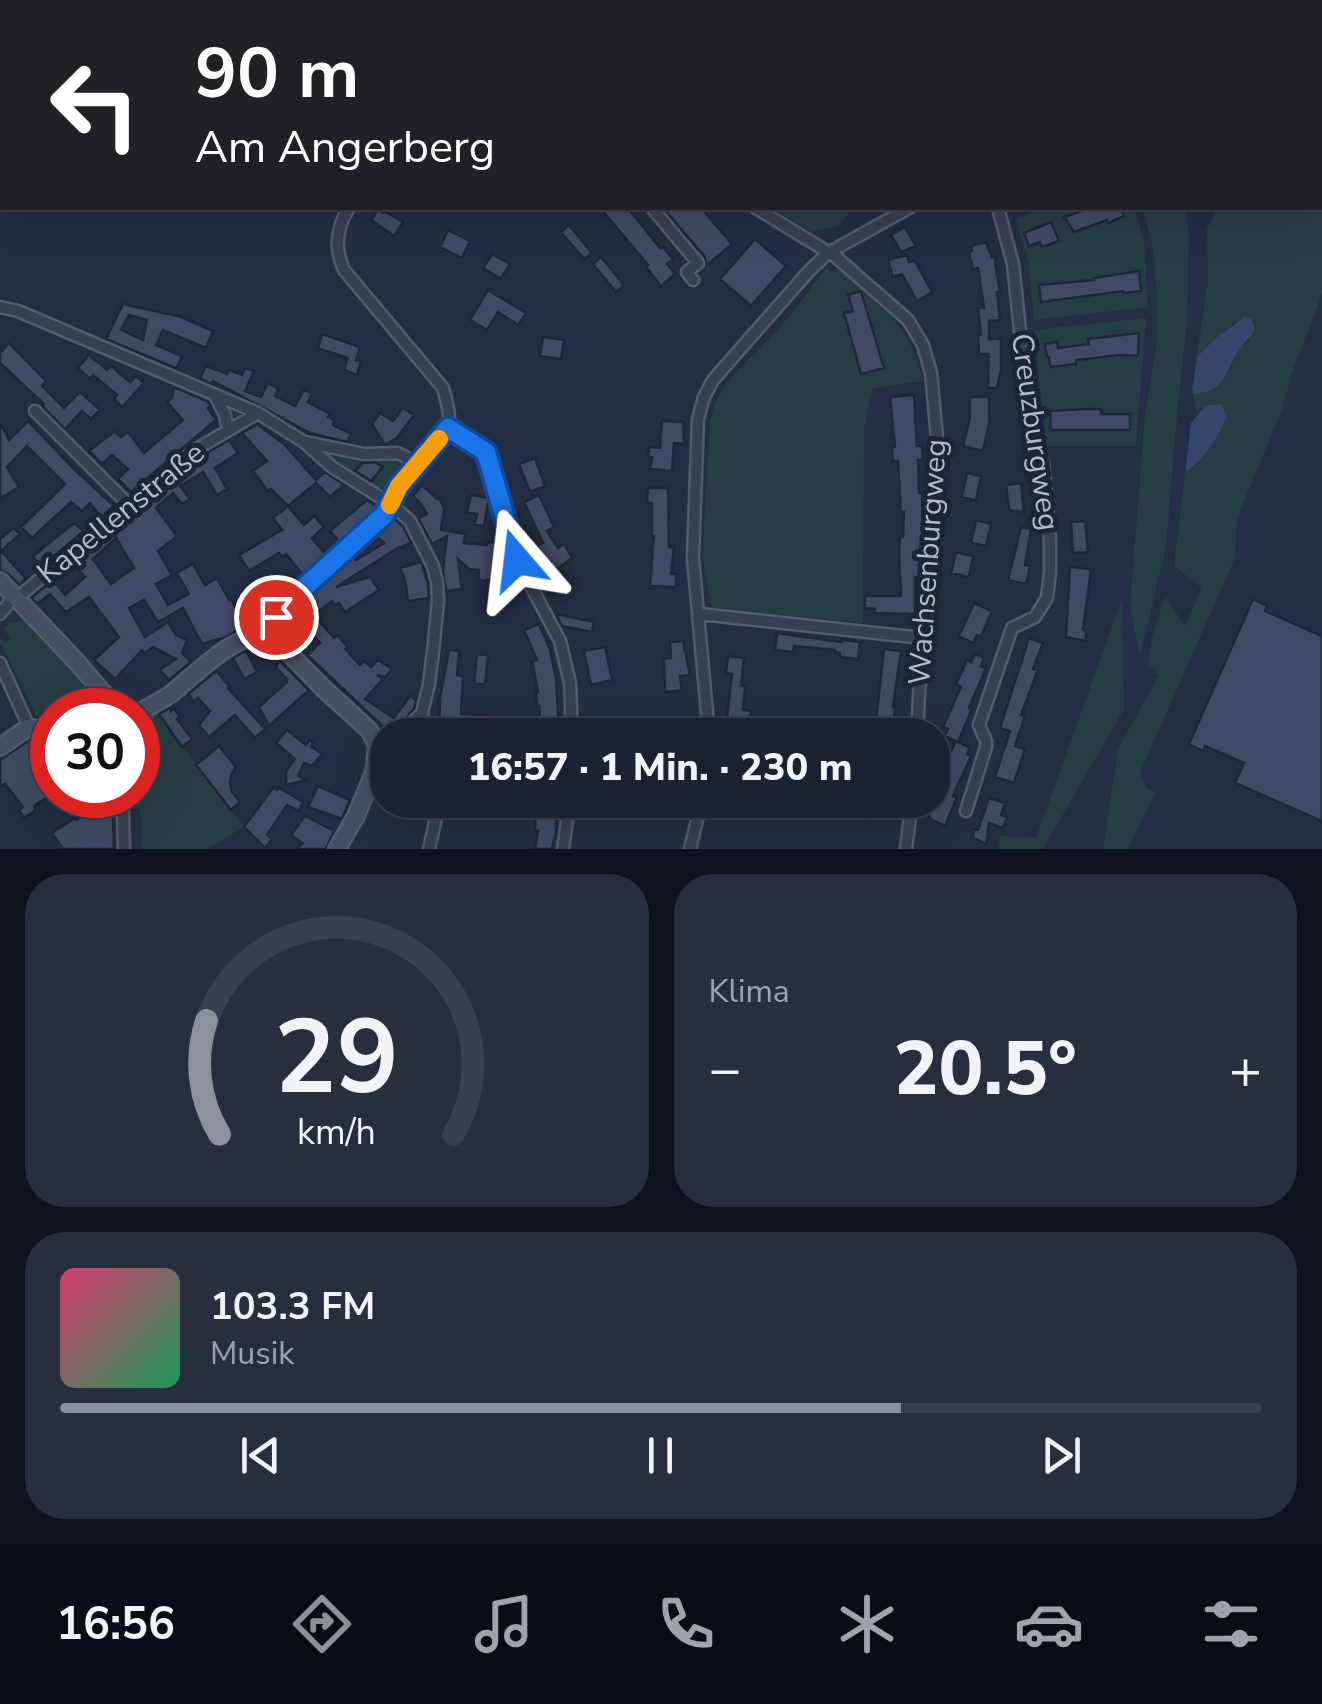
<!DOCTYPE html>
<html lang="de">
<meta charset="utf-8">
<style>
body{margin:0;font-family:"Nunito Sans",sans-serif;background:#272f3f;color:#f1f3f6;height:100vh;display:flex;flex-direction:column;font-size:38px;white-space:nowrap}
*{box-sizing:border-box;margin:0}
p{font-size:32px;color:#9fa4ac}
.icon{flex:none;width:55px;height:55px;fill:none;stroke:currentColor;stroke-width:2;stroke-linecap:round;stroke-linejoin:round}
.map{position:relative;height:849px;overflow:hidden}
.panel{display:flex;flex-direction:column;gap:25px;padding:25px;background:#0e131c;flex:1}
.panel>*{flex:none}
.guide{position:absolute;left:0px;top:0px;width:1322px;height:210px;box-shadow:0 10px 40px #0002,0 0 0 2px #383f4e;background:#202124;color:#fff;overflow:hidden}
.speed{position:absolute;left:30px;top:688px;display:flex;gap:20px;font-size:50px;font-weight:700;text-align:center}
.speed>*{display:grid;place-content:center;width:130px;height:130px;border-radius:50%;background:#1a2233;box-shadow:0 10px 40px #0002,0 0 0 2px #383f4e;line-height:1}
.speed .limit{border:15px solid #d22;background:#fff;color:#111}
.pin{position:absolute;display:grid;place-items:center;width:85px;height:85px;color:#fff;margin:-42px;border:5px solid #fff;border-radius:50%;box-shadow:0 2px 10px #0007}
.me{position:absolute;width:110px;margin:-55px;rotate:343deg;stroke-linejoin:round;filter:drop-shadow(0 0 8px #0008)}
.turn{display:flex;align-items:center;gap:35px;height:210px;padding:0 30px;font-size:45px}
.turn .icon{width:130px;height:130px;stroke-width:2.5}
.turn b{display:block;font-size:70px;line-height:85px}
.big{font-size:75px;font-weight:800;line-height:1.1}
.panel .tile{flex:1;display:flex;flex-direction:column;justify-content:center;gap:15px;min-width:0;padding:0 35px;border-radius:40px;background:#272f3f}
.panel .dial{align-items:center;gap:0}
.dial svg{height:260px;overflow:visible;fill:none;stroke:#383f4e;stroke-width:7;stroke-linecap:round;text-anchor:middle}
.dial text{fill:#f1f3f6;stroke:none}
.song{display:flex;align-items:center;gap:30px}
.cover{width:120px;height:120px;border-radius:15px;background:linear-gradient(135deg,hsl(340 70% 55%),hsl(150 70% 35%))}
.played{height:10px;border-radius:5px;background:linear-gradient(90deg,#8c9099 70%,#383f4e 70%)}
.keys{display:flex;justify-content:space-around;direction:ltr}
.heat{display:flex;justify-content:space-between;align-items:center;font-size:55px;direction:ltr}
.panel .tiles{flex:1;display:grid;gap:25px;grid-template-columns:1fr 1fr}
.tile:last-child{grid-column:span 2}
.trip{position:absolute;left:370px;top:718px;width:580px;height:100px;border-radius:40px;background:#1a2233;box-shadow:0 10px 40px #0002,0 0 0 2px #383f4e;font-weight:800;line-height:100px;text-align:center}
.menu{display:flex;height:160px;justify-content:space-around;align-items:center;background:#0a0e14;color:#9fa4ac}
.menu .icon{width:70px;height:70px}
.menu .selected{color:#8c9099}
.menu b{font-size:45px;color:#f1f3f6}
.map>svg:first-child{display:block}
.green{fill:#253e44}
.water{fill:#36476c}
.building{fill:#404a64;stroke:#1f273a;stroke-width:2.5;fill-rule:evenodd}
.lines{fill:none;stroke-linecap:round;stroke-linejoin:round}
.street-casing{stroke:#535b6d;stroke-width:15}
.secondary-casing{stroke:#535b6d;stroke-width:20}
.street{stroke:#384053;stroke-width:10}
.secondary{stroke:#454f66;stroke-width:15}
.route-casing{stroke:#114b97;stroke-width:25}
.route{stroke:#1a73e8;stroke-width:18}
.slow{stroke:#f59e0b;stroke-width:18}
.labels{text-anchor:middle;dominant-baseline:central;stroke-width:10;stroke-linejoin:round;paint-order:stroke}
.street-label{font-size:30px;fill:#b5bccd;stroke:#1d2538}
</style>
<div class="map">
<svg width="1322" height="849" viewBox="0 0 1322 849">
<rect width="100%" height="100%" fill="#232e44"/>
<!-- green -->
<path class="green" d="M1320 70H1322V294L1291 376 1282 410 1242 506 1237 522 1235 558 1140 773 1147 789 1156 793 1128 849H1103L1118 749 1159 675 1148 665 1152 638 1165 596 1185 626 1202 588 1174 566 1185 473 1199 463 1205 406 1197 413 1192 390 1195 394H1201L1227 377 1238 351 1250 339 1236 321 1197 357 1208 281 1207 229 1217 208H1320Z
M771 208H852L838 227 811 231Z
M1046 208H1135L1144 244 1148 307 1034 320 1029 265 1016 219Z
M1143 208H1186L1189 233 1187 323 1178 403 1166 547 1140 656 1130 606 1145 415 1157 340V296L1153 248Z
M827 268 830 272 840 268 901 327 914 351 924 381 873 388 864 427 863 623 713 610 702 559 710 421C719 379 754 357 781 326 797 307 812 288 827 268Z
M1146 318 1136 446H1045L1035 330Z
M319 449 345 456 378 458 379 461 393 459 400 465 403 472C392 484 385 495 368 484L376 478 383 467 364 460 354 472 363 480 361 481 318 450Z
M1122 599 1124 709 1043 849H999L1000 836 1036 838Z
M22 618 70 667 99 710H52V724L40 719 34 712 0 641V638L5 643 11 638 4 629 10 622 17 623Z
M157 712 244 827 207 849H142L140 808H128L124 795H138V725Z"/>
<!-- water -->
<path class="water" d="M1244 317 1251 318 1255 328C1251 337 1246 341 1240 349 1225 369 1228 391 1195 394L1192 390 1197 357 1216 338Z
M1221 404 1227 417C1216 440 1206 458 1185 473L1191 423 1205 406Z"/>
<!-- building -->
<path class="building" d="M600 208H628L660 248 663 247 673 259 667 264 675 274 661 286 646 267 648 265Z
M663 208H701L732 244 707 265 705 257Z
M1091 208H1120L1124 216 1108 223 1107 220 1074 232 1064 217Z
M378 210 383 213 384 211 403 222 394 236 371 220Z
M1051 222 1059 241 1042 247 1040 242 1029 246 1024 233Z
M569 225 592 253 584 259 561 232Z
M905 227 916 246 901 252 891 235Z
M448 230 470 241 462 258 440 247Z
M755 239 786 266 751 306 720 279Z
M986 242 992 257 994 256 1000 292H997L1000 320 989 321V339H1001V370L997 388H988L989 354H979L978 335H981L978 308H984L978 268 973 269 969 252 972 251 971 246Z
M492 254 510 264 501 279 483 268Z
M907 255 909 262 915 261 932 292 917 301 902 274 893 277 888 260Z
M601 257 624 285 616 292 593 264Z
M1139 271 1141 291 1124 293 1123 291 1041 302 1039 285 1094 280V278Z
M488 290 526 313 518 325 498 312 487 330 470 320Z
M861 291 884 368 861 374 844 313 853 311 848 295Z
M123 304 181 317 213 331 206 348 163 330 156 345 182 356 177 367 180 370 106 339ZM129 315 147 320 143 340 121 330Z
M1139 333 1138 356 1121 355 1076 360V364L1050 367 1049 357H1047L1045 344 1057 342 1058 348 1089 344 1088 339Z
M322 334 360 347 356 360 361 361 357 375 344 370 348 358 318 348Z
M543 337 564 340 561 359 540 356Z
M9 343 46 381 42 386 64 408 80 392 100 410 91 419 82 411 65 429 42 406 44 404 0 363V353Z
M89 355 107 370 111 366 130 382 136 376 144 383 122 407 114 399 117 395 93 375 90 379 78 368Z
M206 366 227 374 229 370 242 375 245 368 254 371 245 391 261 397 268 383 278 389 275 396 295 406 304 390 312 394 308 402 330 414 328 417 334 420 333 425 351 434 347 442 310 433 213 381 211 384 200 379Z
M174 387 207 401 211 406 208 408 216 420 131 492 118 479 128 469 112 455 102 464 89 451 115 431 121 437 128 432 144 453 183 420 167 402 172 398Z
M914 395 917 446H922L923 460H918L919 493H922L923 524H926L925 542H921L919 578 915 577V614L875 613V609L865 608V596H901L899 552 900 537H903L904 512H901L898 461H893L892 447H895L890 397Z
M970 397H989V423L983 451 963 446 970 417Z
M403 408 414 415 397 438 385 445 372 424 380 413 393 421Z
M1084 409H1101V414H1130V430H1051L1050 411Z
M28 421 73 468 114 506 101 517 90 503 82 511 71 502 32 538 21 527 65 484 27 446 7 467 19 487 0 499V423L9 440Z
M662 421 683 422 684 444 674 443 672 471 650 469 652 457 648 456 649 447 660 448Z
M257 424 284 444 316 480 325 472 344 485 330 497 316 483 288 506 304 525 314 516 324 527 312 538 326 555 303 575 286 554 282 557 279 553 249 571 239 555 282 530 273 518 288 506 271 489 268 491 253 471 267 461 242 433Z
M229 440 238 453 215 468 227 489 217 495 203 472 180 486 190 499 182 504 173 493 156 508 177 536 158 551 172 575 156 584 168 605 189 594 177 573 193 564 205 585 217 578 229 600 231 598 243 625 284 582 290 588 260 625 243 628 223 638 202 644 183 608 158 622 144 600 129 608 145 637 168 622 176 635 187 640 182 653 191 662 169 680 160 670 176 659 153 647 145 653 142 650 115 679 94 660 119 637 89 597 66 612 50 594 37 604 31 598 53 580 65 595 85 577 73 563 200 457ZM116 538 134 568 111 584 93 559Z
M535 458 545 486 530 492 519 464Z
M375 462 383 467 371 481 355 471 363 463Z
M967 473 981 476 976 500 962 497Z
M1021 483 1024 512 1009 510 1006 485Z
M422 485 437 499 439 498 444 508 441 530 465 534 464 543 487 545V542L502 543 501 557H505V567L494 566 493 579 482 581 478 578 479 570 469 569 458 559 462 589 446 591 443 570 447 536 432 544 418 518 427 514 421 504 413 496Z
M648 488H668L669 547 674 548 671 574H676V587L650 586 654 536H652V503H647Z
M471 495 489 498 484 526 475 524 477 514 467 512Z
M539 495 554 527 547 531 558 548 564 544 572 558 553 572 537 546 543 543 524 502Z
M367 500 378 508 341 543 330 531Z
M393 518 403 526 411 542 400 548 399 547 336 587 370 577 379 590 345 612 339 603 335 605 332 601 314 615 334 638 337 635 348 647 345 649 360 665 364 661 371 667 378 660 392 669 385 677 377 675 383 679 365 699 394 718 410 696 416 700 414 709 391 734 307 655 320 643 293 610 353 556 356 560 384 543 377 537Z
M976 520 991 524 986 546 971 543Z
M1085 521 1088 552 1073 553 1071 522Z
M74 523 84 531 41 567 33 556Z
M1021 527 1031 529 1025 565 1030 566 1026 584 1008 580Z
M13 528 20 534 1 551 26 579 19 585 7 573 0 570V539Z
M956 552 973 556 969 577 951 573Z
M421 562 428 583 429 598 408 601 405 579 400 568Z
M1070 567 1091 569 1083 630 1086 631 1085 641 1066 637Z
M1253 599 1267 606 1265 611 1322 636V821L1235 783 1244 763 1205 746 1203 751 1189 744Z
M974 603 992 611 981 637 977 635 973 643 959 636Z
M556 614 594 622 592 632 562 626Z
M539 624 550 649 556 679 559 729 541 730 539 706H537L536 692H538L532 661 537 660 524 630Z
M777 633 842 642V640L860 642 858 659 840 657V653L835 652V650L794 646 793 652 775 650Z
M1029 638 1043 643 1033 669 1038 670 1021 715 1025 716 1015 746 1025 749 1014 783 995 777 1010 731 1000 728Z
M683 641 690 675 680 676 682 690 665 692 664 659 671 658 670 642Z
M605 647 612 680 591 685 584 651Z
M884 649 901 651 893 706H895L894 722 876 721Z
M449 650 459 651 457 675 463 676 461 714 486 715V734L439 735 440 698Z
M246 651 257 672 244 679 233 658Z
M477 654 488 655 485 684H474Z
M975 654 984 658 981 666 986 668 969 708 972 709 958 742 945 736 948 729 943 727 961 687 956 684 967 660 971 662Z
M728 656 744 658 741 686H745L743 710 751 711 750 720 727 718 732 674 726 673Z
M279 660 309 690 269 726 259 707 287 682V679L276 668Z
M216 671 230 687 228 688 265 729 255 738 235 715 209 737 199 725 210 711 198 698 194 701 188 694Z
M170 708 171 711 174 708 180 717 177 719 192 739 182 747 159 714Z
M791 720 819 723 818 735 790 732Z
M287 730 306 745 310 740 313 742 311 746 322 754 312 766 304 763 298 776 306 780 286 785V771L295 759 276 743Z
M31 739 36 741 47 756 52 754V794L34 806 36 810 24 818 19 810 23 807 5 784 0 787V760Z
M956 741 970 748 967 754 971 756 953 796 957 797 945 826 930 819 929 815 947 776 941 773Z
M219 746 236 767 231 775 230 783 232 792 240 802 231 810 196 765Z
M318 786 350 800 342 819 308 807Z
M273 788 277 790 279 788 303 802 299 811 287 805 267 835 272 839 265 848 244 827Z
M96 795H109L113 809 114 849H63L52 833 75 818 76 820 90 812 100 809Z
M989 798 1005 803 1001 815 1007 817 1003 828 989 823 986 844 973 838 974 829 978 830Z
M541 800H552V805H556V832L552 849H535L538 831H535L536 804H541Z
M852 800H875L871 821 849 817Z
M305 816 334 831 326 849H296L303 843 291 835Z"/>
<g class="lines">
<defs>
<path id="street" d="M1207 2 1211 0
M652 208 698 263 687 272 693 280
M756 208 836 257 908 320 923 345 931 373 939 459 933 560 922 638 917 735
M0 307 18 311 258 413 304 442 332 467 391 504 410 521 433 566 437 582 438 601 434 643 429 684 422 713 426 735
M215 395 225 415 228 430
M35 411 129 505
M448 428 486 451 517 560 560 641 570 683 572 735
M305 442 364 454 397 453 418 463
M16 599 195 450 258 413
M0 614 14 597
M700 614 922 638
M267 635C275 598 360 546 385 513 393 503 395 490 404 480 414 469 445 438 448 426 451 413 446 400 443 388L344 270C334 248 336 228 349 208
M0 663 29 727
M400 735 422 713
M709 735 693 558 698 419 704 397 713 380 809 271 828 253 909 208
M119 795 123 808 124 849
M966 811 986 747V741L979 725 1012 628 1035 617 1047 598 1050 572V539L1043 464 1030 425 1013 264 998 208
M429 849 436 818 437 800
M563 849 570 800
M690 849 702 800
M906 849 912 800"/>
<path id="secondary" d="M0 581 75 660 118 710
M138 713C149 707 161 701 172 693 197 674 240 625 274 638L324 689 369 730 377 745 374 772 356 816 337 849
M0 747 29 727 52 734"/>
</defs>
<!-- street casing -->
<use href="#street" class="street-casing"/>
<!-- secondary casing -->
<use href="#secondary" class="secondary-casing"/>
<!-- street -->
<use href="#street" class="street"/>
<!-- secondary -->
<use href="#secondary" class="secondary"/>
</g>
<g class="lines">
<defs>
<path id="route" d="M276 617 296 595 384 515 399 486 448 428 486 452 517 560"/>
</defs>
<!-- route casing -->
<use href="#route" class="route-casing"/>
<!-- route -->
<use href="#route" class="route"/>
<!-- slow -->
<path class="slow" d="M390 505 399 486 439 439"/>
</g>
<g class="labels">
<!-- street labels -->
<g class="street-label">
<text transform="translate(1035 432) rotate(82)">Creuzburgweg</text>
<text transform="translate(121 513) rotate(-39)">Kapellenstraße</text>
<text transform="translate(928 562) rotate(-86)">Wachsenburgweg</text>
</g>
</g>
</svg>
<div class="speed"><div class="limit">30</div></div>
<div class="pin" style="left:276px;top:617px;background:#d93025"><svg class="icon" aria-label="arrive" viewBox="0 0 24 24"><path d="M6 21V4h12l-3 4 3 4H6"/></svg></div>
<svg class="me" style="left:517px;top:560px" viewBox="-20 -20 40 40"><path d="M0-17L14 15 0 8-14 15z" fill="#1a73e8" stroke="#fff" stroke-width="4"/></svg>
<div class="trip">16:57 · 1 Min. · 230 m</div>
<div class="guide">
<div class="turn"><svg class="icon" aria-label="left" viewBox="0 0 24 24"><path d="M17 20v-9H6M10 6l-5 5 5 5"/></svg><div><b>90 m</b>Am Angerberg</div></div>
</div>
</div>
<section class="panel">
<div class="tiles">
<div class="tile dial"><svg viewBox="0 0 100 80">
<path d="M14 69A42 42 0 1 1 86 69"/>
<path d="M14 69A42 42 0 0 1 10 34" stroke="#8c9099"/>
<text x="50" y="56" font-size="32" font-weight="700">29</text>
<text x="50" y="72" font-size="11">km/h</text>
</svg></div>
<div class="tile"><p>Klima</p>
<div class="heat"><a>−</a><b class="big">20.5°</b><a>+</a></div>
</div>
<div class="tile">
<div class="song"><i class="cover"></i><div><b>103.3 FM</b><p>Musik</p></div></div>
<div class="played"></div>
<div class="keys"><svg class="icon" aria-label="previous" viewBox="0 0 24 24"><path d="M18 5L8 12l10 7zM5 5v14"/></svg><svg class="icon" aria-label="pause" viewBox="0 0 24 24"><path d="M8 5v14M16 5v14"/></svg><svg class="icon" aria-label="next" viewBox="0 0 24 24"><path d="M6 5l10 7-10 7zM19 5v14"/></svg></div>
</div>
</div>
</section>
<nav class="menu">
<b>16:56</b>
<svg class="icon selected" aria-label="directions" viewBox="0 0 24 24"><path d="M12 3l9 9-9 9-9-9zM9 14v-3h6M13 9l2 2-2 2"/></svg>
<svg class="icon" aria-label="music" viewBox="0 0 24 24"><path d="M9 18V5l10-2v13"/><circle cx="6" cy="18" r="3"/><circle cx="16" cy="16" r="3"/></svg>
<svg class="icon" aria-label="phone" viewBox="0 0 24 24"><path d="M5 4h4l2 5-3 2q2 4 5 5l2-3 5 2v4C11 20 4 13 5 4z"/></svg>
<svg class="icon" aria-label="climate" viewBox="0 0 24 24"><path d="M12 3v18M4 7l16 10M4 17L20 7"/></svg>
<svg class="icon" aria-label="car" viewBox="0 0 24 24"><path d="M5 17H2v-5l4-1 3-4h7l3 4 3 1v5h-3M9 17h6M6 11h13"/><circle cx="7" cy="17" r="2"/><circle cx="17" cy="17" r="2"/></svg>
<svg class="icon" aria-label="filters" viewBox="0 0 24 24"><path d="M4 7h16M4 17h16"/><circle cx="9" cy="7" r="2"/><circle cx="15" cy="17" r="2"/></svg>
</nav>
